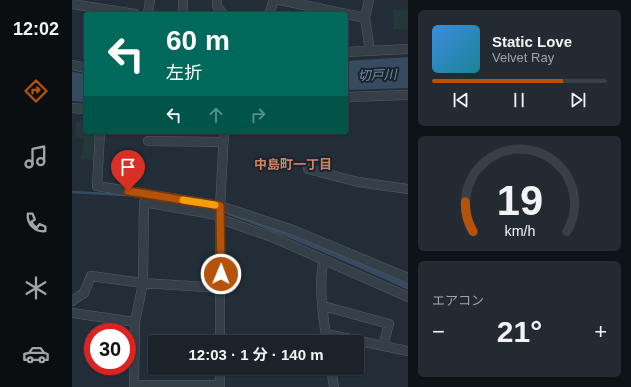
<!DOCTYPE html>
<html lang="ja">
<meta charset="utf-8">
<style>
body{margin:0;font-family:Arial,"Noto Sans JP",sans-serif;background:#232a32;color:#f1f3f6;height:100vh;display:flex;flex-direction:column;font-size:15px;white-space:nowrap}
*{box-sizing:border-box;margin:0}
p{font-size:13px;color:#9fa4a8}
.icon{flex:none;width:22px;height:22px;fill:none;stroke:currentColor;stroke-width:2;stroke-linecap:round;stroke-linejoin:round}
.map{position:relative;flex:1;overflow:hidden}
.side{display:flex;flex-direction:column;gap:10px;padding:10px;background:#0e1317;width:223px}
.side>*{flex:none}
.hud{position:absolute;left:12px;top:12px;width:264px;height:122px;border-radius:4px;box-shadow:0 1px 3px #0004,0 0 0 1px #383f47;background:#00695c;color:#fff;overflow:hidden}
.speed{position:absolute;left:12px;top:323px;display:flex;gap:8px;font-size:20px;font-weight:700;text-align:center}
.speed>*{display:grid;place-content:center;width:52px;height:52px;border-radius:50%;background:#1a222a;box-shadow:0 1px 3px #0004,0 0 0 1px #383f47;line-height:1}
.speed .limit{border:6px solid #d22;background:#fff;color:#111}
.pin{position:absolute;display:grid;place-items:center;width:34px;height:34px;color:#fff;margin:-41px -17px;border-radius:50% 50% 50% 0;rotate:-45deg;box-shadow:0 0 4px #0007}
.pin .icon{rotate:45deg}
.me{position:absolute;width:44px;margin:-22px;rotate:1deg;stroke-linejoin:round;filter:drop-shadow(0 0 3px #0008)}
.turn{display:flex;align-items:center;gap:14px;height:84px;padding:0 16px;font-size:18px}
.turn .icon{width:52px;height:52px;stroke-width:2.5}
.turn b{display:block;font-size:28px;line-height:34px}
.lanes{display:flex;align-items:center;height:38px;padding:0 16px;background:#0003;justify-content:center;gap:20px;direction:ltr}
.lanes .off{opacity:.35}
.big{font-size:30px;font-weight:700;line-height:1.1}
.side .tile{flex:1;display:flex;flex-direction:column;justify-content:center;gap:6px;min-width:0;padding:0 14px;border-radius:6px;background:#232a32}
.side .dial{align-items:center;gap:0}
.dial svg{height:104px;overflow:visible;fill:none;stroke:#383f47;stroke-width:7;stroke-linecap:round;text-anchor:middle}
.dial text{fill:#f1f3f6;stroke:none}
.song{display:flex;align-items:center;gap:12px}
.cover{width:48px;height:48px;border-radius:6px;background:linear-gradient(135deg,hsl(210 70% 55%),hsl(190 70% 35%))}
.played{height:4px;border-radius:2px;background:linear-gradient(90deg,#b45309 75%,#383f47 75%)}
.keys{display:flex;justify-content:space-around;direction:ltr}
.heat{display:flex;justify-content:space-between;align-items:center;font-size:22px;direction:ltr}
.trip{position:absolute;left:76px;top:335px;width:216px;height:40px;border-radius:4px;background:#1a222a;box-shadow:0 1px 3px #0004,0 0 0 1px #383f47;font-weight:700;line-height:40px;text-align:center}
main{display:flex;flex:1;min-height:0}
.menu{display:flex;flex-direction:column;width:72px;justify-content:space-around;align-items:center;background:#0a0e11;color:#9fa4a8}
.menu .icon{width:28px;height:28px}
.menu .selected{color:#b45309}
.menu b{font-size:18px;color:#f1f3f6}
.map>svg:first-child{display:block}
.green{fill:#233939}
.water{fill:#364b5f}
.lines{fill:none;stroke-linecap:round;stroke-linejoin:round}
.stream{stroke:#364b5f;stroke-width:2.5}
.street-casing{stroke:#535d66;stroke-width:10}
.street{stroke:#353f48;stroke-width:9}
.route-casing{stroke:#753606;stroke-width:10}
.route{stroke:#b45309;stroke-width:7}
.slow{stroke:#f59e0b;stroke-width:7}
.labels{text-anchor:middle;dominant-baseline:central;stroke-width:4;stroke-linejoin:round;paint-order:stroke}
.water-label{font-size:13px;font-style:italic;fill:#718ea8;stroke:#1b242d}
.neighbourhood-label{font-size:13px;font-weight:bold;fill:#cf8460;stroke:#1b242d}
</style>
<main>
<nav class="menu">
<b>12:02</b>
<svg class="icon selected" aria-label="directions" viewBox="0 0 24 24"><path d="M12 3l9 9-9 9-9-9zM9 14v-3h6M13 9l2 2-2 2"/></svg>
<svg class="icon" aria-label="music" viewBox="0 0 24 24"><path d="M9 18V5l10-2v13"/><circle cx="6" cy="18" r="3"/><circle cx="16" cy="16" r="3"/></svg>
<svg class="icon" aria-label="phone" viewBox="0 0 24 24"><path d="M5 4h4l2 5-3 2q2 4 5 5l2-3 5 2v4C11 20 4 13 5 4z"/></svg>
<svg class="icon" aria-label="climate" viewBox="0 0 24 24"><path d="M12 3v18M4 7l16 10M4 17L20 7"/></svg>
<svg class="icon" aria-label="car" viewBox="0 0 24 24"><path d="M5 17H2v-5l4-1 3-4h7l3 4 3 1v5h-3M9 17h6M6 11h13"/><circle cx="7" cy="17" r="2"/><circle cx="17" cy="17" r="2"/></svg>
</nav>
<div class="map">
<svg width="336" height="387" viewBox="0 0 336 387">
<rect width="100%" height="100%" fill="#222d38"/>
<!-- green -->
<path class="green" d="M321 10H336V29H321Z
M14 118V132H25L23 160 9 159 12 139 3 138 4 123Z"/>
<!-- water -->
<path class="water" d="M336 57V88L274 90V61Z
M0 72 14 74V102L0 101Z
M152 212 220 234 336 283V290C277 263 218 237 156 215Z"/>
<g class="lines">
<!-- stream -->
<path class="stream" d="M0 192 53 195"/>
<defs>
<path id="street" d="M111 0V14
M145 0V6L151 14
M208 0 293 18
M297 0 293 18 298 51
M0 4 63 14
M76 14 78 0
M197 14 202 0
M274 52 336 49
M0 65 14 68
M274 97 336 95
M0 108 14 109
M28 132 25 186 148 206 221 230 336 278
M76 141 151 142
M236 169 286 182 336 189
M252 259C246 284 251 316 255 342
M0 301 12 293 19 276 71 283 149 288
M251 306 317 324 311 346
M0 313 63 322
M254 334 336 351
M148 342V208L152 132
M259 368 262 387
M62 385H148
M62 387 63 322 71 283 72 202 145 215 148 219 200 237 336 297
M148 387V368"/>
</defs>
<!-- street casing -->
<use href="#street" class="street-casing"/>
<!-- street -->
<use href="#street" class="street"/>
</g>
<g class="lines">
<defs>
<path id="route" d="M56 191 148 206 149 274"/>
</defs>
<!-- route casing -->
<use href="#route" class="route-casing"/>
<!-- route -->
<use href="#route" class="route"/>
<!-- slow -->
<path class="slow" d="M111 200 143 205"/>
</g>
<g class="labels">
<!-- water labels -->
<g class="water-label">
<text transform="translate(305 75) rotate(-2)">切戸川</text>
</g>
<!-- neighbourhood labels -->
<g class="neighbourhood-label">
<text x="221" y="164">中島町一丁目</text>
</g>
</g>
</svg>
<div class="speed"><div class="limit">30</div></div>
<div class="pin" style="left:56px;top:191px;background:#d93025"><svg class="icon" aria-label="arrive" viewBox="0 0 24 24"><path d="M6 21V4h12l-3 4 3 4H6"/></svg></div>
<svg class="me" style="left:149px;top:274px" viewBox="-20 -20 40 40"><circle r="17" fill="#b45309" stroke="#fff" stroke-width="3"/><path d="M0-11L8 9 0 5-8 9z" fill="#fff"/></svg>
<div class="trip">12:03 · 1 分 · 140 m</div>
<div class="hud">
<div class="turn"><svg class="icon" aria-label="left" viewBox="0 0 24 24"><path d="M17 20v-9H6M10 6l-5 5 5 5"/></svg><div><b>60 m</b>左折</div></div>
<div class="lanes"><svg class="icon" aria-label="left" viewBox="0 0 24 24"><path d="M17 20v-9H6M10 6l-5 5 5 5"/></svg><svg class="icon off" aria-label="ahead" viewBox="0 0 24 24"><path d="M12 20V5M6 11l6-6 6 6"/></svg><svg class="icon off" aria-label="right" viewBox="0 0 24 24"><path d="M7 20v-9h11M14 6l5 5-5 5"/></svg></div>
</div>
</div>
<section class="side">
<div class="tile">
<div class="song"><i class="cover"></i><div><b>Static Love</b><p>Velvet Ray</p></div></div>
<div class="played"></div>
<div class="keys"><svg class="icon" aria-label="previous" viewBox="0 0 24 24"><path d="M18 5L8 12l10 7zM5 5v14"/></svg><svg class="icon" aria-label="pause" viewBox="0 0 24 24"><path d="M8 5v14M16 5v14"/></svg><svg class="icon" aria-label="next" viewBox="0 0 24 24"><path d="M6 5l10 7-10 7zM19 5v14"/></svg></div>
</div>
<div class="tile dial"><svg viewBox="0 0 100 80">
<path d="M14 69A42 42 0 1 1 86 69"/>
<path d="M14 69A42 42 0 0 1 8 46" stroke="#b45309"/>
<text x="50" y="56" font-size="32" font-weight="700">19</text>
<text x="50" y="72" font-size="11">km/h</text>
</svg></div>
<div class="tile"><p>エアコン</p>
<div class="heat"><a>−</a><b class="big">21°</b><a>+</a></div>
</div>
</section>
</main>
